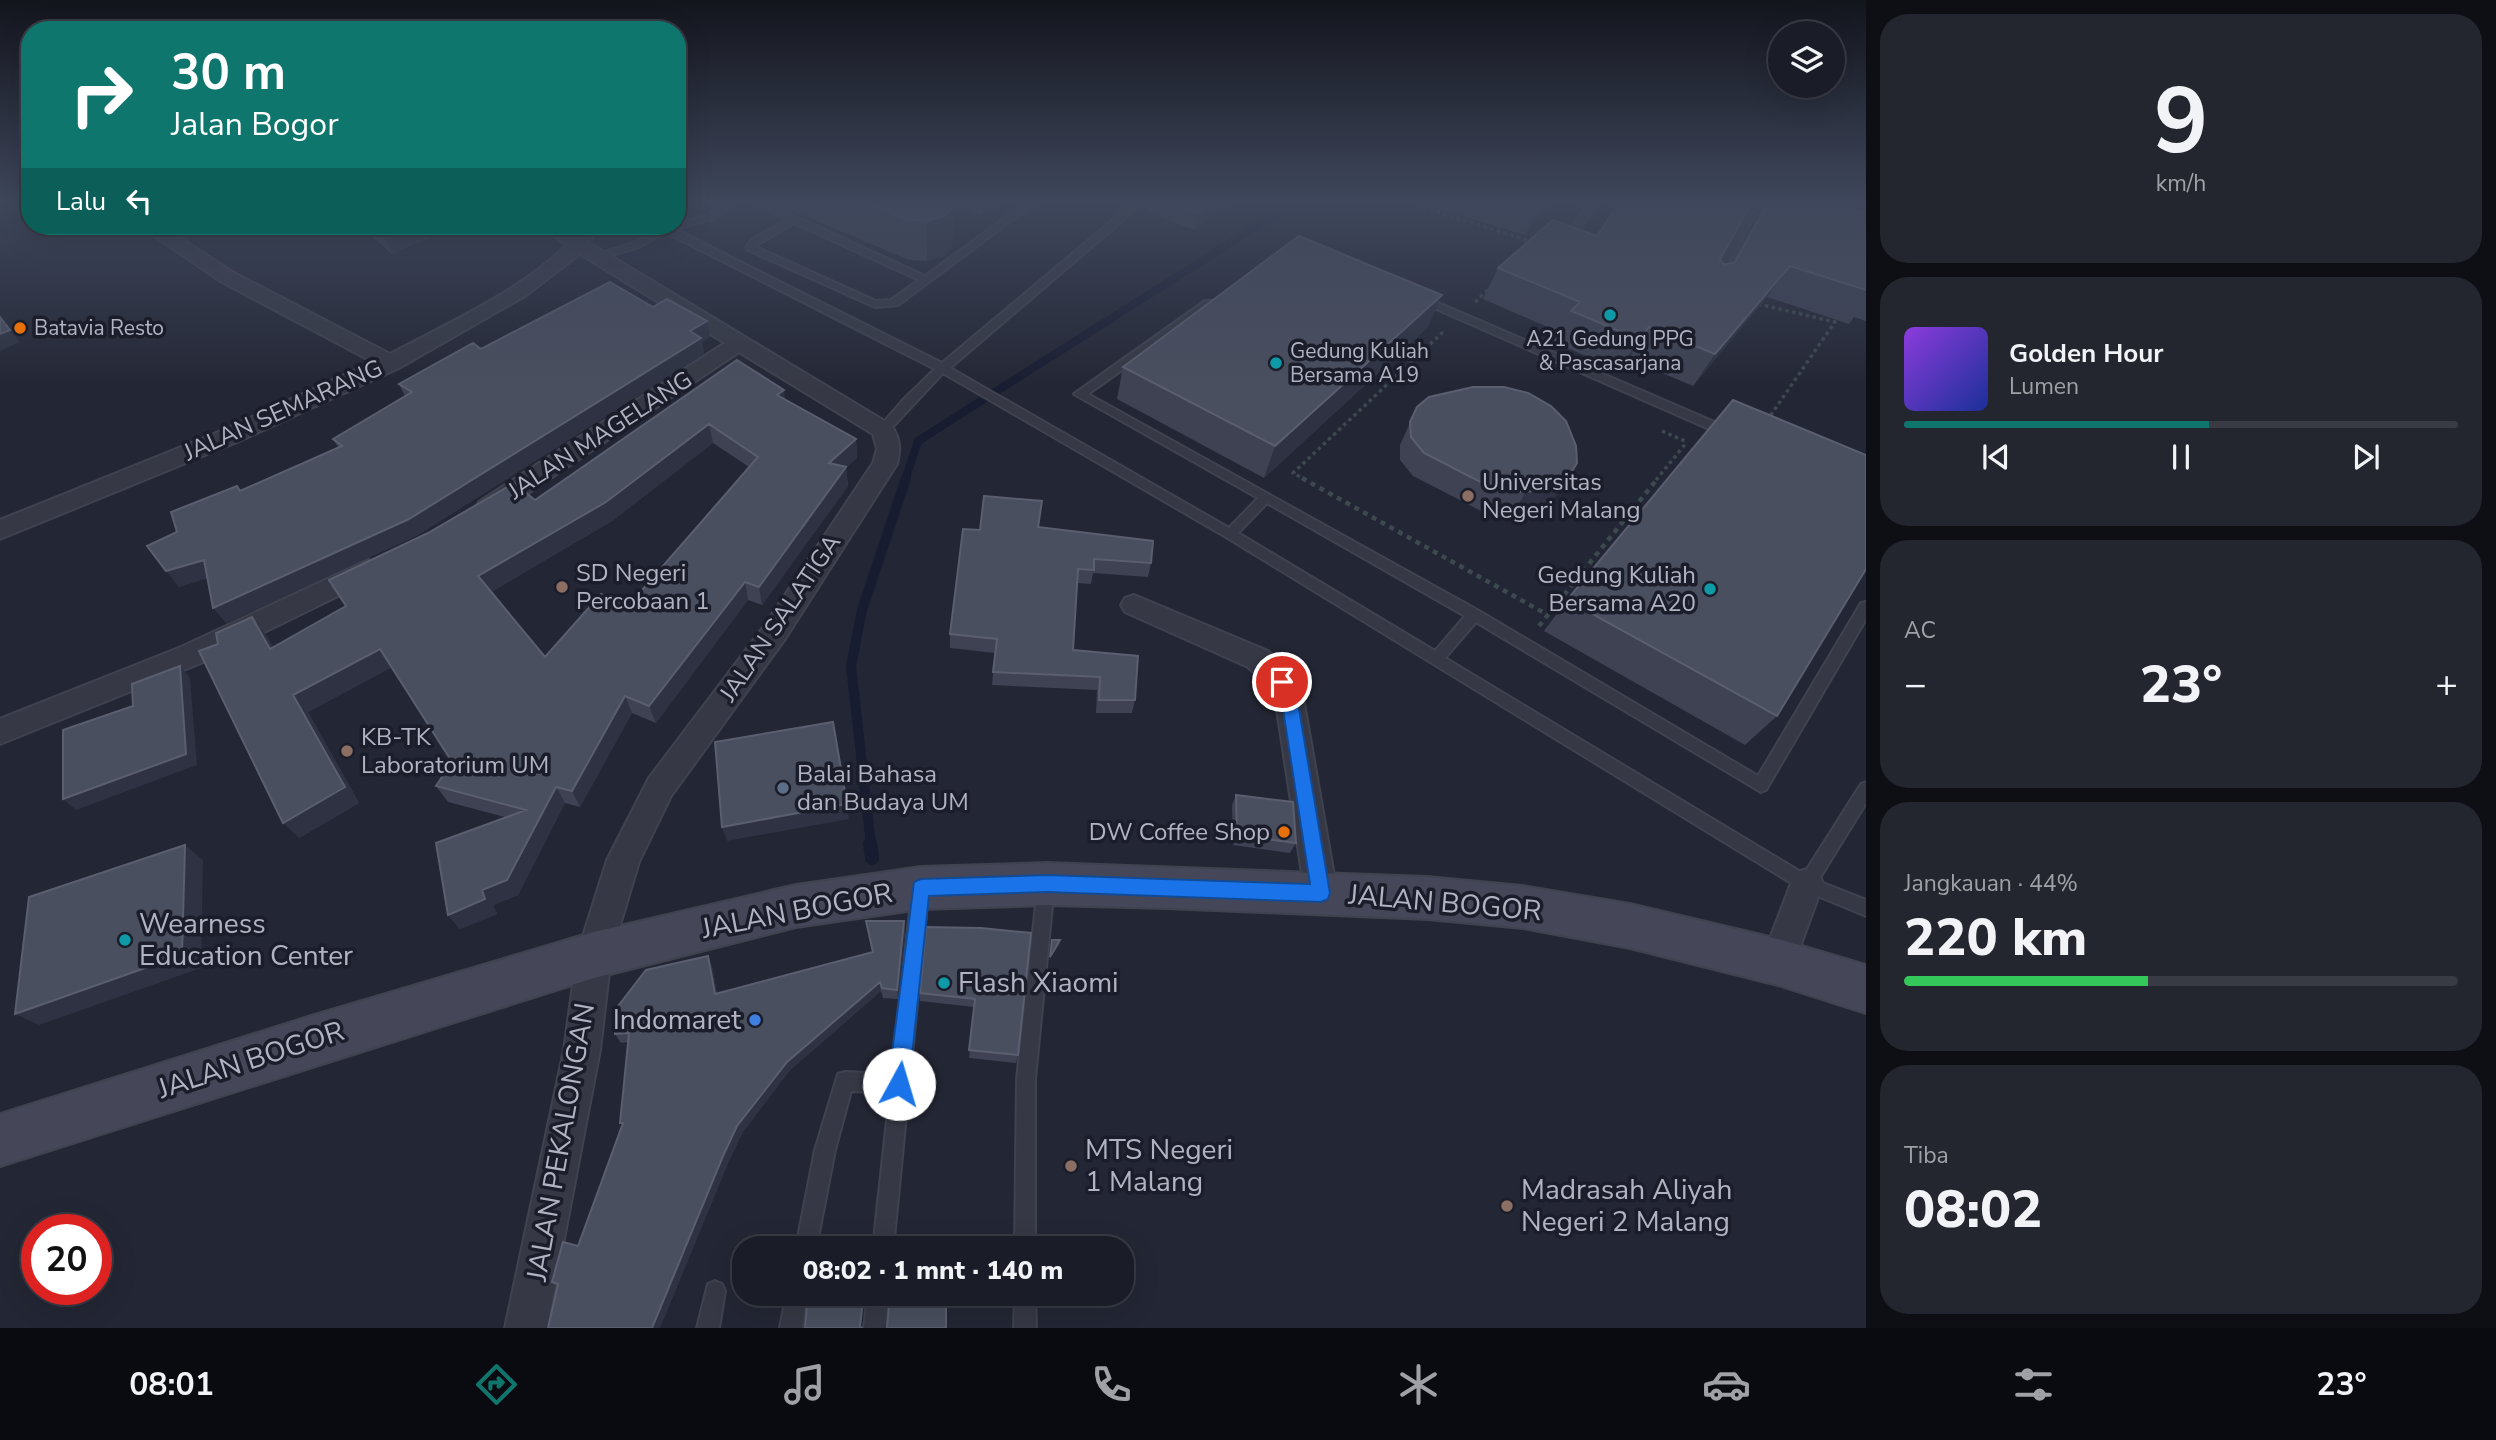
<!DOCTYPE html>
<html lang="id">
<meta charset="utf-8">
<style>
body{margin:0;font-family:"Nunito Sans",sans-serif;background:#23252f;color:#f1f3f6;height:100vh;display:flex;flex-direction:column;font-size:26px;white-space:nowrap}
*{box-sizing:border-box;margin:0}
p{font-size:23px;color:#9fa1a7}
.icon{flex:none;width:38px;height:38px;fill:none;stroke:currentColor;stroke-width:2;stroke-linecap:round;stroke-linejoin:round}
.map{position:relative;flex:1;overflow:hidden}
.panel{display:flex;flex-direction:column;gap:14px;padding:14px;background:#0e0f15;width:630px}
.panel>*{flex:none}
.banner{position:absolute;left:21px;top:21px;width:665px;height:214px;border-radius:28px;box-shadow:0 7px 28px #0002,0 0 0 2px #383a44;background:#0f766e;color:#fff;overflow:hidden}
.controls{position:absolute;left:1768px;top:21px;display:grid;gap:14px}
.controls a{display:grid;place-items:center;width:77px;height:77px;border-radius:50%;background:#1a1c27;box-shadow:0 7px 28px #0002,0 0 0 2px #383a44;font-size:35px}
.speed{position:absolute;left:21px;top:1214px;display:flex;gap:14px;font-size:35px;font-weight:700;text-align:center}
.speed>*{display:grid;place-content:center;width:91px;height:91px;border-radius:50%;background:#1a1c27;box-shadow:0 7px 28px #0002,0 0 0 2px #383a44;line-height:1}
.speed .limit{border:10px solid #d22;background:#fff;color:#111}
.pin{position:absolute;display:grid;place-items:center;width:60px;height:60px;color:#fff;margin:-30px;border:4px solid #fff;border-radius:50%;box-shadow:0 2px 7px #0007}
.me{position:absolute;width:77px;margin:-38px;rotate:6deg;stroke-linejoin:round;filter:drop-shadow(0 0 5px #0008)}
.turn{display:flex;align-items:center;gap:24px;height:147px;padding:0 35px;font-size:32px}
.turn .icon{width:91px;height:91px;stroke-width:2.5}
.turn b{display:block;font-size:49px;line-height:60px}
.then{display:flex;align-items:center;height:66px;padding:0 35px;background:#0003;gap:14px;font-size:26px}
.big{font-size:52px;font-weight:800;line-height:1.1}
.panel .card{flex:1;display:flex;flex-direction:column;justify-content:center;gap:10px;min-width:0;padding:0 24px;border-radius:28px;background:#23252f}
.panel .dial{align-items:center;gap:0}
.dial b{font-size:91px;line-height:1}
.song{display:flex;align-items:center;gap:21px}
.cover{width:84px;height:84px;border-radius:10px;background:linear-gradient(135deg,hsl(270 70% 55%),hsl(230 70% 35%))}
.played{height:7px;border-radius:4px;background:linear-gradient(90deg,#0f766e 55%,#383a44 55%)}
.keys{display:flex;justify-content:space-around;direction:ltr}
.heat{display:flex;justify-content:space-between;align-items:center;font-size:38px;direction:ltr}
.charge{height:10px;border-radius:5px;background:linear-gradient(90deg,#34c759 44%,#383a44 0)}
.trip{position:absolute;left:732px;top:1236px;width:402px;height:70px;border-radius:28px;background:#1a1c27;box-shadow:0 7px 28px #0002,0 0 0 2px #383a44;font-weight:800;line-height:70px;text-align:center}
.tab-bar{display:flex;height:112px;justify-content:space-around;align-items:center;background:#0a0b10;color:#9fa1a7}
.tab-bar .icon{width:49px;height:49px}
.tab-bar .current{color:#0f766e}
.tab-bar b{font-size:32px;color:#f1f3f6}
main{display:flex;flex:1;min-height:0}
.map>svg:first-child{display:block}
.lines{fill:none;stroke-linecap:round;stroke-linejoin:round}
.stream-far2{stroke:#181c30;stroke-width:8}
.stream-far1{stroke:#181c30;stroke-width:10}
.stream{stroke:#181c30;stroke-width:14}
.service-casing{stroke:#3f424f;stroke-width:4}
.minor-casing{stroke:#3f424f;stroke-width:4}
.secondary-casing{stroke:#3f424f;stroke-width:4}
.path-far1{stroke:#3d494e;stroke-width:3.5;stroke-dasharray:3.5 3.5;stroke-linecap:butt}
.path{stroke:#3d494e;stroke-width:4.5;stroke-dasharray:5 5;stroke-linecap:butt}
.service{fill:#363945;fill-rule:evenodd}
.minor{fill:#363945;fill-rule:evenodd}
.secondary{fill:#454758;fill-rule:evenodd}
.wall{fill:#3e4253;fill-rule:evenodd}
.shaded-wall{fill:#2e3242}
.building{fill:#4a4f5f;stroke:#5a5e6f;stroke-width:2;fill-rule:evenodd}
.route{fill:#1a73e8;stroke:#114b97;stroke-width:2}
.culture-dot{fill:#0f9aa8;stroke:#1b1e2a;stroke-width:2.5}
.food-dot{fill:#e8710a;stroke:#1b1e2a;stroke-width:2.5}
.education-dot{fill:#8d6e63;stroke:#1b1e2a;stroke-width:2.5}
.service-dot{fill:#5c6f8a;stroke:#1b1e2a;stroke-width:2.5}
.shop-dot{fill:#3f7fe0;stroke:#1b1e2a;stroke-width:2.5}
.labels{text-anchor:middle;dominant-baseline:central;stroke-width:7;stroke-linejoin:round;paint-order:stroke}
.far-poi-label{font-size:21px;fill:#b1b3c2;stroke:#1b1e2a;text-anchor:start}
.street-label{font-size:24px;fill:#b1b3c2;stroke:#1b1e2a}
.poi-label{font-size:24px;fill:#b1b3c2;stroke:#1b1e2a;text-anchor:start}
.near-street-label{font-size:28px;fill:#b1b3c2;stroke:#1b1e2a}
.near-poi-label{font-size:28px;fill:#b1b3c2;stroke:#1b1e2a;text-anchor:start}
</style>
<main>
<div class="map">
<svg width="1866" height="1328" viewBox="0 0 1866 1328">
<rect width="100%" height="100%" fill="#232634"/>
<g class="lines">
<!-- stream-far2 -->
<path class="stream-far2" d="M905 480 918 441 1293 203"/>
<!-- stream-far1 -->
<path class="stream-far1" d="M871 845 851 666 862 610 906 478"/>
<!-- stream -->
<path class="stream" d="M870 844 872 858"/>
<defs>
<path id="service" d="M726 203H736L714 219 675 229 942 363 1133 203H1143L950 368 1229 528 1258 498 1074 394 1205 301H1213V305L1088 394 1479 611 1758 776 1861 603 1866 602V619L1766 790 1761 792 1476 622 1445 658 1804 874 1861 784 1866 782V803L1818 881 1866 900V916L1801 889 1226 537 943 373 887 433H879L877 430 903 400 935 369 665 232 639 247 598 259 593 256 633 243 654 230 634 229 630 226H677V224L708 215ZM1267 503 1465 616 1435 651 1238 533Z
M754 203H766L925 276 1025 203H1035L898 305 875 307 748 250 746 248 751 240 787 220ZM794 223 919 280 891 300 876 301 756 247 758 244Z
M1588 203H1597L1570 244H1564L1562 242Z
M1710 203H1725L1782 221 1777 224 1754 217 1719 280 1714 283 1709 280 1746 215Z
M594 226H604L581 247H575V243Z
M1420 295 1733 430 1735 433 1729 437 1725 436 1416 300 1415 298Z
M1046 878 1052 881 1054 886 1035 1079V1248H1015L1017 1079 1038 886 1040 881Z
M920 884 926 887 928 892 893 1248H873L890 1093 851 1091 835 1150 816 1248H796L815 1150 838 1074 845 1072 892 1074 912 892 914 887Z
M715 1281 722 1284 725 1291 719 1328H697L708 1284Z
M787 1293H807L802 1328H780Z
M868 1293H888L886 1328H864Z
M1015 1293H1035L1036 1328H1014Z"/>
<path id="minor" d="M140 226H161L236 274 390 354C450 322 517 293 567 245L539 226H561L891 425C900 438 901 449 897 464L785 639 671 796 639 862 611 955 600 1050 547 1328H505L564 1050 577 955 607 860 649 778 765 625 873 463 877 449 873 434 739 352 497 514 488 517 479 514 476 508 479 502 725 343 580 254 525 296 399 368 237 442 0 539V520L221 431 373 362 222 282Z
M368 560 377 563 381 570 377 577 201 663 0 744V719L181 647Z
M1134 595 1268 651 1292 674 1304 703 1337 893 1333 904 1321 908 1309 904 1305 893 1276 703 1270 688 1248 667 1125 612 1121 605 1125 598Z
M1807 869 1819 873 1823 884 1790 974 1778 979 1766 974 1761 962 1795 873Z"/>
<path id="secondary" d="M1047 863 1427 877 1523 886 1630 904 1778 939 1866 965V1013L1778 985 1630 948 1523 928 1427 919 1167 908 1047 905 921 909 796 927 594 978 0 1166V1114L308 1017 594 932 796 885 921 867Z"/>
</defs>
<!-- service casing -->
<use href="#service" class="service-casing"/>
<!-- minor casing -->
<use href="#minor" class="minor-casing"/>
<!-- secondary casing -->
<use href="#secondary" class="secondary-casing"/>
<!-- path-far1 -->
<path class="path-far1" d="M1410 203 1533 242
M1475 302 1491 287
M1758 304 1835 322 1768 419
M1662 431 1687 442
M1306 480 1293 473 1442 333 1446 335
M1656 480 1687 442"/>
<!-- path -->
<path class="path" d="M1302 478 1548 615
M1539 626 1658 478"/>
<!-- service -->
<use href="#service" class="service"/>
<!-- minor -->
<use href="#minor" class="minor"/>
<!-- secondary -->
<use href="#secondary" class="secondary"/>
</g>
<!-- wall -->
<path class="wall" d="M774 203H997L981 215 951 203 953 207 952 247 944 256 927 261 909 260Z
M1148 203H1227L1195 230 1147 212Z
M1420 203H1547L1525 235Z
M1619 203H1866V321L1854 317 1849 324 1767 297 1693 386 1629 359 1619 370 1553 342 1559 332 1483 299 1498 268 1597 236ZM1750 207 1761 211 1731 263 1724 265 1720 259Z
M360 226H455L392 254Z
M653 307 710 337 702 342 704 354 418 535 226 623 207 578 179 587 177 532 241 490 338 447 333 439 405 396 399 384 481 349Z
M1428 327 1264 478 1117 399 1123 367Z
M737 360 785 399 856 439 857 458 846 467 848 486 762 605 748 600 656 723 632 713 580 807 565 803 518 895 493 905 497 914 460 929 448 915 505 817 448 802 436 786 452 762 392 667 308 712 359 803 299 838 218 644 252 617 266 635 273 647 535 500ZM713 443 749 467 629 605 545 657 491 592 612 521Z
M1417 407 1553 501 1536 511 1512 515 1485 513 1413 476 1400 460V445Z
M1039 527 1151 563 1148 577 1093 573 1091 584 1077 583 1073 650 1135 700 1132 713H1096L1097 690 992 685 995 653 950 648V634L980 530Z
M1567 600 1777 716 1745 745 1544 631Z
M1236 795 1296 843 1290 853 1233 845 1232 805Z
M866 921H904L905 931 898 999 883 998 881 991 790 1070 742 1133 728 1163 664 1318 578 1246 622 1125 620 1123 628 1042 621 1043 615 1034 712 966 717 994 872 952Z
M926 927 1018 1055 1016 1063 969 1058 974 1007 920 1001V993Z"/>
<!-- shaded-wall -->
<path class="shaded-wall" d="M982 203H997L981 215Z
M1211 203H1227L1195 230 1199 213Z
M1540 203H1547L1525 235 1539 204Z
M953 207 952 247 944 256 927 261V221Z
M409 226H455L392 254 384 236Z
M1790 266 1767 297 1693 386 1715 354Z
M1442 295 1428 327 1264 478 1275 446Z
M707 321 710 337 702 342 704 354 418 535 226 623 213 608Z
M1649 327 1629 359 1619 370 1639 339Z
M10 330 20 342 0 351V334Z
M784 390 786 409 777 395Z
M709 424 713 443 612 521 487 594 478 576Z
M856 439 857 458 830 482 829 463Z
M846 467 848 486 762 605 759 587Z
M1568 478 1553 501 1536 511 1512 515 1526 492Z
M204 560 216 575 179 587 166 571Z
M745 582 748 600 656 723 649 706Z
M252 617 266 635 284 666 270 649Z
M380 649 392 667 308 712 359 803 299 838 283 823 293 695Z
M180 666 190 678 197 765 76 810 63 799Z
M625 696 632 713 580 807 572 791Z
M556 787 565 803 518 895 493 905 497 914 460 929 448 915 482 890Z
M847 804 849 819 727 841 722 827Z
M185 845 203 860 201 968 39 1025 15 1014Z
M904 921 905 931 898 999 897 990Z
M1060 940 1059 945 1049 961 1050 957Z
M708 956 712 966 719 1004 715 994Z
M880 982 881 991 790 1070 742 1133 728 1163 660 1328H652L723 1156 737 1126 787 1062Z
M864 1293H865L861 1328 860 1326Z"/>
<!-- building -->
<path class="building" d="M867 203H951L953 207 944 216 927 221 908 220Z
M1172 203H1211L1199 213Z
M1619 203H1752L1720 259 1724 265 1735 262 1768 203H1826L1866 214V290L1790 266 1715 354 1649 327 1639 339 1571 311 1580 302 1498 268 1553 220 1597 236Z
M372 226H409L384 236Z
M1299 236 1442 295 1275 446 1123 367Z
M610 282 653 307 667 299 707 321 690 331 701 338 409 519 213 608 204 560 166 571 147 546 177 532 171 512 237 486 240 491 342 446 333 439 412 392 399 384 473 343 481 349Z
M0 317 10 330 0 334Z
M737 360 784 390 777 395 856 439 829 463 846 467 759 587 745 582 649 706 625 696 572 791 556 787 507 880 482 890 485 899 448 915 436 843 526 810 436 786 452 762 380 649 293 695 345 787 283 823 199 651 218 644 216 633 252 617 270 649 346 606 329 580 428 533 514 483 535 500ZM709 424 758 457 629 605 601 594 545 657 478 576 606 502Z
M1473 387H1504L1528 393 1551 406 1566 421 1576 446 1577 463 1568 478 1550 488 1526 492 1498 491 1424 453 1411 437 1410 422 1417 407 1429 397Z
M1733 400 1866 455V569L1777 716 1567 600Z
M984 496 1042 501 1038 527 1153 541 1151 563 1094 559V570L1078 569 1073 650 1138 656 1135 700H1099L1100 677 993 672 997 639 950 634 963 529 980 530Z
M180 666 186 754 63 799V730L133 706 132 684Z
M833 722 847 804 722 827 715 742Z
M1236 795 1293 802 1296 843 1237 835Z
M185 845 182 955 15 1014 29 897Z
M866 921H904L897 990 882 988 880 982 787 1062 737 1126 723 1156 652 1328H548L558 1284 552 1282 563 1242 578 1246 623 1123H620L629 1033 615 1034V1010L646 970 708 956 715 994 873 952Z
M926 927 981 928 1031 933 1018 1055 969 1050 975 999 920 993Z
M1052 940H1060L1050 957Z
M808 1293H864L860 1326 862 1328H805Z
M890 1293H946V1328H887Z"/>
<!-- sky -->
<linearGradient id="sky" x2="0" y2="1"><stop stop-color="#13151d"/><stop offset="0.52" stop-color="#3f475c"/><stop offset="1" stop-color="#3f475c" stop-opacity="0"/></linearGradient>
<rect width="1866" height="389" fill="url(#sky)"/>
<!-- route -->
<path class="route" d="M1282 676 1288 678 1298 703 1330 893 1328 899 1321 902 1047 892 929 896 909 1084 906 1092 899 1095 892 1092 888 1084 914 882 921 879 1047 875 1310 884 1282 703 1274 682Z"/>
<!-- markers -->
<g class="culture-dot">
<circle cx="1610" cy="315" r="7"/>
<circle cx="1276" cy="363" r="7"/>
<circle cx="1710" cy="589" r="7"/>
<circle cx="125" cy="940" r="7"/>
<circle cx="944" cy="983" r="7"/>
</g>
<g class="food-dot">
<circle cx="20" cy="328" r="7"/>
<circle cx="1284" cy="832" r="7"/>
</g>
<g class="education-dot">
<circle cx="1468" cy="496" r="7"/>
<circle cx="562" cy="587" r="7"/>
<circle cx="347" cy="751" r="7"/>
<circle cx="1071" cy="1166" r="7"/>
<circle cx="1507" cy="1206" r="7"/>
</g>
<circle class="service-dot" cx="783" cy="788" r="7"/>
<circle class="shop-dot" cx="755" cy="1020" r="7"/>
<g class="labels">
<!-- far-poi labels -->
<g class="far-poi-label">
<text x="34" y="328">Batavia Resto</text>
<text x="1610" y="339" text-anchor="middle">A21 Gedung PPG<tspan x="1610" dy="24">&amp; Pascasarjana</tspan></text>
<text x="1290" y="351">Gedung Kuliah<tspan x="1290" dy="24">Bersama A19</tspan></text>
</g>
<!-- street labels -->
<g class="street-label">
<text transform="translate(283 410) rotate(-24)">JALAN SEMARANG</text>
<text transform="translate(600 435) rotate(-33)">JALAN MAGELANG</text>
<text transform="translate(780 618) rotate(-56)">JALAN SALATIGA</text>
</g>
<!-- poi labels -->
<g class="poi-label">
<text x="1482" y="482">Universitas<tspan x="1482" dy="28">Negeri Malang</tspan></text>
<text x="576" y="573">SD Negeri<tspan x="576" dy="28">Percobaan 1</tspan></text>
<text x="1696" y="575" text-anchor="end">Gedung Kuliah<tspan x="1696" dy="28">Bersama A20</tspan></text>
<text x="361" y="737">KB-TK<tspan x="361" dy="28">Laboratorium UM</tspan></text>
<text x="797" y="774">Balai Bahasa<tspan x="797" dy="28">dan Budaya UM</tspan></text>
<text x="1270" y="832" text-anchor="end">DW Coffee Shop</text>
</g>
<!-- near-street labels -->
<g class="near-street-label">
<text transform="translate(1445 903) rotate(5)">JALAN BOGOR</text>
<text transform="translate(797 911) rotate(-11)">JALAN BOGOR</text>
<text transform="translate(251 1060) rotate(-18)">JALAN BOGOR</text>
<text transform="translate(561 1142) rotate(-80)">JALAN PEKALONGAN</text>
</g>
<!-- near-poi labels -->
<g class="near-poi-label">
<text x="139" y="924">Wearness<tspan x="139" dy="32">Education Center</tspan></text>
<text x="958" y="983">Flash Xiaomi</text>
<text x="741" y="1020" text-anchor="end">Indomaret</text>
<text x="1085" y="1150">MTS Negeri<tspan x="1085" dy="32">1 Malang</tspan></text>
<text x="1521" y="1190">Madrasah Aliyah<tspan x="1521" dy="32">Negeri 2 Malang</tspan></text>
</g>
</g>
</svg>
<div class="controls">
<a><svg class="icon" aria-label="layers" viewBox="0 0 24 24"><path d="M12 4l9 5-9 5-9-5zM3 14l9 5 9-5"/></svg></a>
</div>
<div class="speed"><div class="limit">20</div></div>
<div class="pin" style="left:1282px;top:682px;background:#d93025"><svg class="icon" aria-label="arrive" viewBox="0 0 24 24"><path d="M6 21V4h12l-3 4 3 4H6"/></svg></div>
<svg class="me" style="left:899px;top:1084px" viewBox="-20 -20 40 40"><circle r="19" fill="#fff"/><path d="M0-13L10 11 0 6-10 11z" fill="#1a73e8"/></svg>
<div class="trip">08:02 · 1 mnt · 140 m</div>
<div class="banner">
<div class="turn"><svg class="icon" aria-label="right" viewBox="0 0 24 24"><path d="M7 20v-9h11M14 6l5 5-5 5"/></svg><div><b>30 m</b>Jalan Bogor</div></div>
<div class="then">Lalu<svg class="icon" aria-label="left" viewBox="0 0 24 24"><path d="M17 20v-9H6M10 6l-5 5 5 5"/></svg></div>
</div>
</div>
<section class="panel">
<div class="card dial"><b>9</b><p>km/h</p></div>
<div class="card">
<div class="song"><i class="cover"></i><div><b>Golden Hour</b><p>Lumen</p></div></div>
<div class="played"></div>
<div class="keys"><svg class="icon" aria-label="previous" viewBox="0 0 24 24"><path d="M18 5L8 12l10 7zM5 5v14"/></svg><svg class="icon" aria-label="pause" viewBox="0 0 24 24"><path d="M8 5v14M16 5v14"/></svg><svg class="icon" aria-label="next" viewBox="0 0 24 24"><path d="M6 5l10 7-10 7zM19 5v14"/></svg></div>
</div>
<div class="card"><p>AC</p>
<div class="heat"><a>−</a><b class="big">23°</b><a>+</a></div>
</div>
<div class="card"><p>Jangkauan · 44%</p><b class="big">220 km</b><div class="charge"></div></div>
<div class="card"><p>Tiba</p><b class="big">08:02</b></div>
</section>
</main>
<nav class="tab-bar">
<b>08:01</b>
<svg class="icon current" aria-label="directions" viewBox="0 0 24 24"><path d="M12 3l9 9-9 9-9-9zM9 14v-3h6M13 9l2 2-2 2"/></svg>
<svg class="icon" aria-label="music" viewBox="0 0 24 24"><path d="M9 18V5l10-2v13"/><circle cx="6" cy="18" r="3"/><circle cx="16" cy="16" r="3"/></svg>
<svg class="icon" aria-label="phone" viewBox="0 0 24 24"><path d="M5 4h4l2 5-3 2q2 4 5 5l2-3 5 2v4C11 20 4 13 5 4z"/></svg>
<svg class="icon" aria-label="climate" viewBox="0 0 24 24"><path d="M12 3v18M4 7l16 10M4 17L20 7"/></svg>
<svg class="icon" aria-label="car" viewBox="0 0 24 24"><path d="M5 17H2v-5l4-1 3-4h7l3 4 3 1v5h-3M9 17h6M6 11h13"/><circle cx="7" cy="17" r="2"/><circle cx="17" cy="17" r="2"/></svg>
<svg class="icon" aria-label="filters" viewBox="0 0 24 24"><path d="M4 7h16M4 17h16"/><circle cx="9" cy="7" r="2"/><circle cx="15" cy="17" r="2"/></svg>
<b>23°</b>
</nav>
